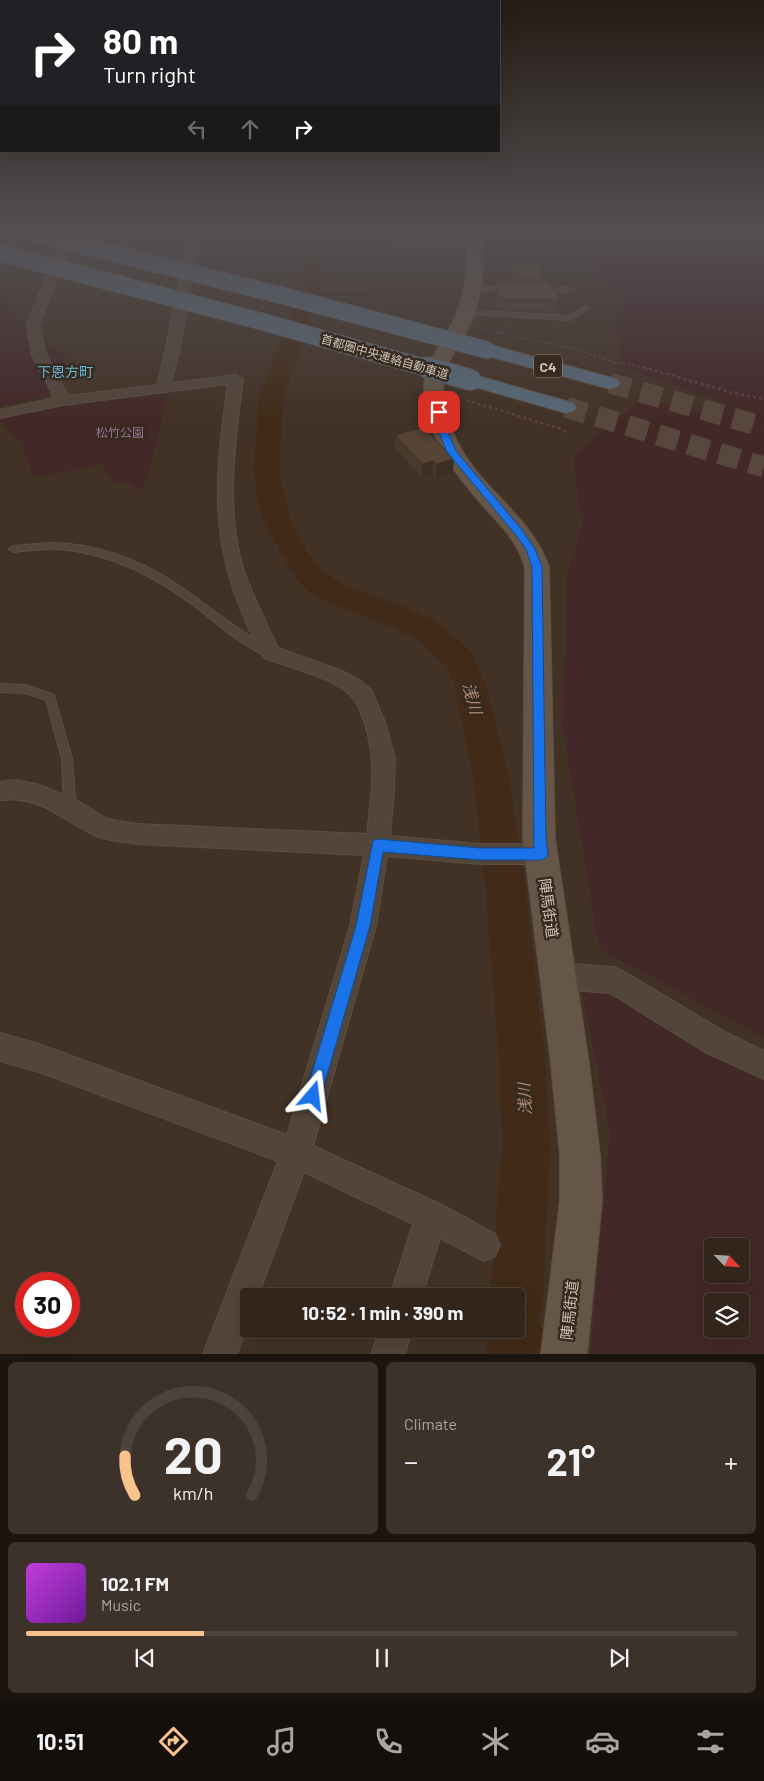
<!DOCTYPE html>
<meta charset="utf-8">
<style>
body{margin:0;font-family:Barlow,"Noto Sans JP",sans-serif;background:#3d3229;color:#f1f3f6;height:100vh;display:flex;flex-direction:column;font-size:19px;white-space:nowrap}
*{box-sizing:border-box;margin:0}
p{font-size:16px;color:#a8a5a3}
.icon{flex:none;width:28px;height:28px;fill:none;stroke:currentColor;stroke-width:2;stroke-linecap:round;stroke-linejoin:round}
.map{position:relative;height:1354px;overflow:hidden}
.drawer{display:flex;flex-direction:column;gap:8px;padding:8px;background:#1c150f;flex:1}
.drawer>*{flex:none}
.guide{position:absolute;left:0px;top:0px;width:500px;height:152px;box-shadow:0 5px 20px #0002,0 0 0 1px #4d433b;background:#202124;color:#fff;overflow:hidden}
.needle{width:32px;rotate:115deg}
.buttons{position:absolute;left:704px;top:1238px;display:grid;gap:10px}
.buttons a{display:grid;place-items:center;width:45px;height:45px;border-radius:5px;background:#32261c;box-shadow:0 5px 20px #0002,0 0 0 1px #4d433b;font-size:25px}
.speed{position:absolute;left:15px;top:1272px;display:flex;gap:10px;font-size:25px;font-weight:700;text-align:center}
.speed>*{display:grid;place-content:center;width:65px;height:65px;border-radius:50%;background:#32261c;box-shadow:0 5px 20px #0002,0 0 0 1px #4d433b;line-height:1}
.speed .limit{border:8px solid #d22;background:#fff;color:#111}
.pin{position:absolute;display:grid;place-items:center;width:42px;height:42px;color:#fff;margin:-21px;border-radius:10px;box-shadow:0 2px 8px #0006}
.me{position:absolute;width:55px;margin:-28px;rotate:17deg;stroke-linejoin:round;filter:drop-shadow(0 0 4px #0008)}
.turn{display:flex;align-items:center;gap:18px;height:105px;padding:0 20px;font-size:22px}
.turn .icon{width:65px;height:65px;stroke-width:2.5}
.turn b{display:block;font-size:35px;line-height:42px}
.lanes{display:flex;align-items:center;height:48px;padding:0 20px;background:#0003;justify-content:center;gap:25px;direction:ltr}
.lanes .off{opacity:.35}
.big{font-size:38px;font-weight:700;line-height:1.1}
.drawer .card{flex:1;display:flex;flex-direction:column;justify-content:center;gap:8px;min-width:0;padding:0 18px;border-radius:8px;background:#3d3229}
.drawer .dial{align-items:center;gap:0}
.dial svg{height:130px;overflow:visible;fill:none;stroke:#4d433b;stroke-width:7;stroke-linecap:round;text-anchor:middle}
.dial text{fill:#f1f3f6;stroke:none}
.song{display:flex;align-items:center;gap:15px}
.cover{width:60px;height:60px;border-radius:8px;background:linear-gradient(135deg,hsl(290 70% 55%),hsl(280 70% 35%))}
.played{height:5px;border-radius:2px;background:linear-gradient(90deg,#fac28e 25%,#4d433b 25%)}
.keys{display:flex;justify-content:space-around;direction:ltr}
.heat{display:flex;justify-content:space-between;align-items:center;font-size:28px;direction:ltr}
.drawer .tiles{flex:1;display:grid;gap:8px;grid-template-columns:1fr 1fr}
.card:last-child{grid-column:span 2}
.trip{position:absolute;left:240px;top:1288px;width:285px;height:50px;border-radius:5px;background:#32261c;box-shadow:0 5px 20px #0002,0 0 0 1px #4d433b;font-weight:700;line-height:50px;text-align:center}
.tabs{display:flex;height:80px;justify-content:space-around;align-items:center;background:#140f0b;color:#a8a5a3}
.tabs .icon{width:35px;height:35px}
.tabs .on{color:#fac28e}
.tabs b{font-size:22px;color:#f1f3f6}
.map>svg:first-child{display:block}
.green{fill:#432828;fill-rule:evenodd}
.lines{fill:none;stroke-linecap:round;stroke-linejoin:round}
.stream{stroke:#412b18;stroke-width:4}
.river{fill:#412b18;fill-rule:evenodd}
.motorway-tunnel{stroke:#57473c;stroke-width:21;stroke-dasharray:21 11;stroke-linecap:butt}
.service-casing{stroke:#5b4e44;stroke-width:2}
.minor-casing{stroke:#5b4e44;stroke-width:2}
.secondary-casing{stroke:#5b4e44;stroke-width:2}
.motorway-casing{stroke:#5c5045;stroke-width:2}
.path-far1{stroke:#5b4142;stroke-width:2;stroke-dasharray:2.5 2.5;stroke-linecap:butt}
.path{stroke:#5b4142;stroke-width:2.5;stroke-dasharray:3 3;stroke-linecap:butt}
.service{fill:#52453a;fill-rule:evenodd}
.minor{fill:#52453a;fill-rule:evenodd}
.secondary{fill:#655648;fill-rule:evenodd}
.motorway{fill:#576878;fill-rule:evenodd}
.motorway-bridge-far1-casing{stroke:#5c5045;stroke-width:18;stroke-linecap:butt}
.motorway-bridge-casing{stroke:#5c5045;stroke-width:23;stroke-linecap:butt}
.motorway-bridge-far1{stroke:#576878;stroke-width:17}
.motorway-bridge{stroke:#576878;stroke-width:21}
.wall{fill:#4a3a2e}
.shaded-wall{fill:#3c3025}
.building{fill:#564435;stroke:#3c3025}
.route{fill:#1a73e8;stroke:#114b97}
.labels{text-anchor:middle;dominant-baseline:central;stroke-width:5;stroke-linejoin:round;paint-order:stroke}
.far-street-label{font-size:12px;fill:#ccc1b7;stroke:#372a1f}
.far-park-label{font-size:12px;fill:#9d6e98;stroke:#372a1f}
.shield{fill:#372a1f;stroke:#9f9489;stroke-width:1}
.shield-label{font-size:14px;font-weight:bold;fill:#ccc1b7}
.far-neighbourhood-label{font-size:14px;fill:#66b5d8;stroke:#372a1f}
.street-label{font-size:15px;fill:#ccc1b7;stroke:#372a1f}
.water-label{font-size:16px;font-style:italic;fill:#ab8a70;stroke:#372a1f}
</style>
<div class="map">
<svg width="764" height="1354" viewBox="0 0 764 1354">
<rect width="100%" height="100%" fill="#423226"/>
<!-- green -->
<path class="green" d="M579 231H764V1038L599 948 563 728 567 577 582 524 573 456 640 400 705 412 715 399 623 368 615 317 626 301 573 249Z
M0 296 16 316 65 356 51 395 0 406Z
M168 389 150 469 142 491 130 482 114 483 101 464 34 478 20 441 0 421V417L63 403Z
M581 985 620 993 735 1066 764 1078V1353H591L610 1131ZM712 1246H740V1274H712ZM712 1301H740V1329H712Z"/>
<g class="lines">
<!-- stream -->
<path class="stream" d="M532 266 555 263
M477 287 488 279 518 268
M308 295 461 290"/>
<!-- river -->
<path class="river" d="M246 231H273L305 243 317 252 325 269 319 292 284 396 279 468 289 517 307 551 322 572 346 586 409 609 440 624 471 652 486 685 509 776 525 885 545 1058 550 1148 543 1307 538 1319 542 1329 540 1354H486L488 1329H516V1296H490L502 1148 499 1058 485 885 473 776 454 685 446 666 418 640 387 625 324 600 302 586 281 554 261 517 253 468 260 396 299 292 305 269 302 258 293 251 249 235Z"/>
<!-- motorway-tunnel -->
<path class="motorway-tunnel" d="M610 383 764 427
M566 407 764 467"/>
<defs>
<path id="service" d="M393 231H399L403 243H399Z
M508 287 510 288V290L470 291 467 289 470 287Z
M540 288H566L569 290 566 292 542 291 540 290Z
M586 306 588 307V309L570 320 466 314 463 312 466 310 569 316Z
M48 543C93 542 141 560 178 585 210 607 239 632 273 650L275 653 270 657C246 649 220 626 200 610 158 578 112 553 59 549 43 548 28 551 13 552L9 549 13 546Z
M0 684 26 685 54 695 72 759 76 808 74 811 70 813 66 811 64 808 62 759 46 700 26 693 0 692Z"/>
<path id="minor" d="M65 231H76L39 325 46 354 68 396 157 385 166 348 188 235 186 231H197L200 235 180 348 171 383 236 375 243 379C235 440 225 508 243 568 252 596 266 622 278 648L342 671 361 681 371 690 385 722 395 759 394 792 390 836 480 844H541L549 847 553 854 549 861 541 864H480L387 856 376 926 313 1146 442 1205 495 1234 500 1245 495 1256 484 1261 440 1238 422 1296H390L413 1224 304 1172 258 1296H249V1322L237 1354H203L278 1161 39 1072 0 1061V1033L39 1044 287 1135 350 926 364 855 138 844C124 842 109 841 96 836 61 820 42 795 0 800V782L15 780 37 784 78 801 107 819 138 824 367 834C372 792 378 754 361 713 357 704 354 697 346 691 323 675 291 668 264 658 209 561 212 491 228 384L63 405 0 418V410L54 398 32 354 27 325Z
M474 236 480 239 478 241 401 245 395 242 401 239Z
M558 963 614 967 623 971 725 1032 764 1051V1079L705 1052 610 993 558 989 549 985 545 976 549 967Z
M380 1329H412L405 1354H371Z"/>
<path id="secondary" d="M464 231H479C487 261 482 301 468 328 456 350 440 368 444 395 447 414 452 435 463 452 489 495 532 518 549 567L555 839 589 1064 600 1156 602 1200 587 1354H541L560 1200V1156L551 1064 523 839 525 567C516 540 504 529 485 508 455 474 428 440 424 393 422 367 439 349 450 327 465 300 471 261 464 231Z"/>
<path id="motorway" d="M487 344 617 379 620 383 617 387 610 389 480 354 478 350 480 346Z
M471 374 573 403 576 407 573 411 566 413 464 384 461 380 464 376Z"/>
</defs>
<!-- service casing -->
<use href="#service" class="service-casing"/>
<!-- minor casing -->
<use href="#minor" class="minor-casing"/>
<!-- secondary casing -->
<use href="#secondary" class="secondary-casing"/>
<!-- motorway casing -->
<use href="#motorway" class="motorway-casing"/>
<!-- path-far1 -->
<path class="path-far1" d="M501 231 503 241
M489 241 525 239V231
M482 329 579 350 615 363H625L648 369"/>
<!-- path -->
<path class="path" d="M643 367 733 393 764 399
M466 400 561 429 567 433"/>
<!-- service -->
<use href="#service" class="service"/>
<!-- minor -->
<use href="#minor" class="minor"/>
<!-- secondary -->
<use href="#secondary" class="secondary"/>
<!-- motorway -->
<use href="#motorway" class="motorway"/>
<defs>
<path id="motorway-bridge-far1" d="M25 231 288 297 487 350
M0 253 260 321 430 369"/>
<path id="motorway-bridge" d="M426 367 471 380"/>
</defs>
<!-- motorway-bridge-far1 casing -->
<use href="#motorway-bridge-far1" class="motorway-bridge-far1-casing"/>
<!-- motorway-bridge casing -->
<use href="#motorway-bridge" class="motorway-bridge-casing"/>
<!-- motorway-bridge-far1 -->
<use href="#motorway-bridge-far1" class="motorway-bridge-far1"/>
<!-- motorway-bridge -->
<use href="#motorway-bridge" class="motorway-bridge"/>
</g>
<!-- wall -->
<path class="wall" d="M512 264 543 278 542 282 548 286 559 300 557 311 497 310 495 295 496 283H514L511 271Z
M395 435 453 471 436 477 433 473 421 477 395 447Z"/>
<!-- shaded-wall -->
<path class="shaded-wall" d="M454 459 453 471 436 477V464Z
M433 461V473L421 477 422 464Z"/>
<!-- building -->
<path class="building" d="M512 264H538L543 278H516Z
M546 282 548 286H555L559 300 498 299 496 283Z
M424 427 454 459 436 464 433 461 422 464 395 435Z"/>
<!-- sky -->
<linearGradient id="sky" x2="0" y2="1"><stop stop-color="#241c15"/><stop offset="0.55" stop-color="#544f52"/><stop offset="1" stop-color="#544f52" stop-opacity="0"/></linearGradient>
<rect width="764" height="421" fill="url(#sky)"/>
<!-- route -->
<path class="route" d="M439 410 443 412 448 432 456 451 522 530 535 549 542 567 546 839 548 854 546 858 541 860H480L383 852 370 926 321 1096 318 1102 313 1105 307 1102 305 1096 356 926 373 841 377 839 480 848H534L532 567 526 549 515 534 447 452 439 432 435 412Z"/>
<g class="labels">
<!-- far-street labels -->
<g class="far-street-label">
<text transform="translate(385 356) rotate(16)">首都圏中央連絡自動車道</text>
</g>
<!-- far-park labels -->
<g class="far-park-label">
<text x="120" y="432">松竹公園</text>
</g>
<!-- shield labels -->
<rect class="shield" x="534" y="354.5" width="28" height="23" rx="4"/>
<g class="shield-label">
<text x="548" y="366">C4</text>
</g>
<!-- far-neighbourhood labels -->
<g class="far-neighbourhood-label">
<text x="65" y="371">下恩方町</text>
</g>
<!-- street labels -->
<g class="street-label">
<text transform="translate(549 908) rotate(82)">陣馬街道</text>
<text transform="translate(569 1310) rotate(-84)">陣馬街道</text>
</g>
<!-- water labels -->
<g class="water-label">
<text transform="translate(473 698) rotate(75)">浅川</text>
<text transform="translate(524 1099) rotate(-93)">浅川</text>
</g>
</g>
</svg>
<div class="buttons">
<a><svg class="needle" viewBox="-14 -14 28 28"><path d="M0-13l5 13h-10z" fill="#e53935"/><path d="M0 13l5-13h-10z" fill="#a8a5a3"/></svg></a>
<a><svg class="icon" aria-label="layers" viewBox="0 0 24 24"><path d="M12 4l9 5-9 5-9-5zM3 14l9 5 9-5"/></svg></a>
</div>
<div class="speed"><div class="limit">30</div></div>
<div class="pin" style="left:439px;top:412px;background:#d93025"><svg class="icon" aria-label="arrive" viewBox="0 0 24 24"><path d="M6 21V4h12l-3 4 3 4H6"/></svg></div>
<svg class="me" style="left:313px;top:1096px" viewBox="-20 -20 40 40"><path d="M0-17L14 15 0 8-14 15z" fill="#1a73e8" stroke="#fff" stroke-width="4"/></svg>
<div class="trip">10:52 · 1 min · 390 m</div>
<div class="guide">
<div class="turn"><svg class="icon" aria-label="right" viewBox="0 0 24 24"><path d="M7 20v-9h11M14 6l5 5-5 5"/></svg><div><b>80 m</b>Turn right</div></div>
<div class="lanes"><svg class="icon off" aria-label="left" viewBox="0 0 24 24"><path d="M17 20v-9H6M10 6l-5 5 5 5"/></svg><svg class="icon off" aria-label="ahead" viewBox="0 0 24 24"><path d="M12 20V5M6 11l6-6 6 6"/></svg><svg class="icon" aria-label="right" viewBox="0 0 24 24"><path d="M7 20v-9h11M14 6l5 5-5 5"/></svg></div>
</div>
</div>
<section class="drawer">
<div class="tiles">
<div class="card dial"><svg viewBox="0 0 100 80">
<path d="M14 69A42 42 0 1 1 86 69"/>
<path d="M14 69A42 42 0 0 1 8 45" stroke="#fac28e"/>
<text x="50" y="56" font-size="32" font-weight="700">20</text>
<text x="50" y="72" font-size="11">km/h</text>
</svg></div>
<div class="card"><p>Climate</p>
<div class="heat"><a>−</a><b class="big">21°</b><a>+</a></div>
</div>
<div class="card">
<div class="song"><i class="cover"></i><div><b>102.1 FM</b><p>Music</p></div></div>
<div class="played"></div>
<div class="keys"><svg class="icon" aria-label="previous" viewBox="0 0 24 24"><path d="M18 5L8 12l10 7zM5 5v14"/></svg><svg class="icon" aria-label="pause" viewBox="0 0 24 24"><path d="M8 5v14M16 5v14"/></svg><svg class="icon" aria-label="next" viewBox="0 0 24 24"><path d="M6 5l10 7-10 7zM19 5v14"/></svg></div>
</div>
</div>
</section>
<nav class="tabs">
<b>10:51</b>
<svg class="icon on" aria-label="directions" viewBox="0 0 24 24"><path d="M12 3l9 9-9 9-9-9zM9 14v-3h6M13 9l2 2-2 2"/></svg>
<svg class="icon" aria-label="music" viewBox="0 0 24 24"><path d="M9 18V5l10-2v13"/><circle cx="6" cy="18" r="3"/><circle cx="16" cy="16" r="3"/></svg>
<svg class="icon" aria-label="phone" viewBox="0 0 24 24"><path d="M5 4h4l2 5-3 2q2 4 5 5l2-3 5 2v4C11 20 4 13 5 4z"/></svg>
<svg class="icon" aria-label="climate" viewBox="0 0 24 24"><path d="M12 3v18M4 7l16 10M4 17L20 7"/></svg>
<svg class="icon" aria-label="car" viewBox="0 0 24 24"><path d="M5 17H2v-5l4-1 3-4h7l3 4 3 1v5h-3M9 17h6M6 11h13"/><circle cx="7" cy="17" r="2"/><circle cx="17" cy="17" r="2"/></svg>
<svg class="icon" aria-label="filters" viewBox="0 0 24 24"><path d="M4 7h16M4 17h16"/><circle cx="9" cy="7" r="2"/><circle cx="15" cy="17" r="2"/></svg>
</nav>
